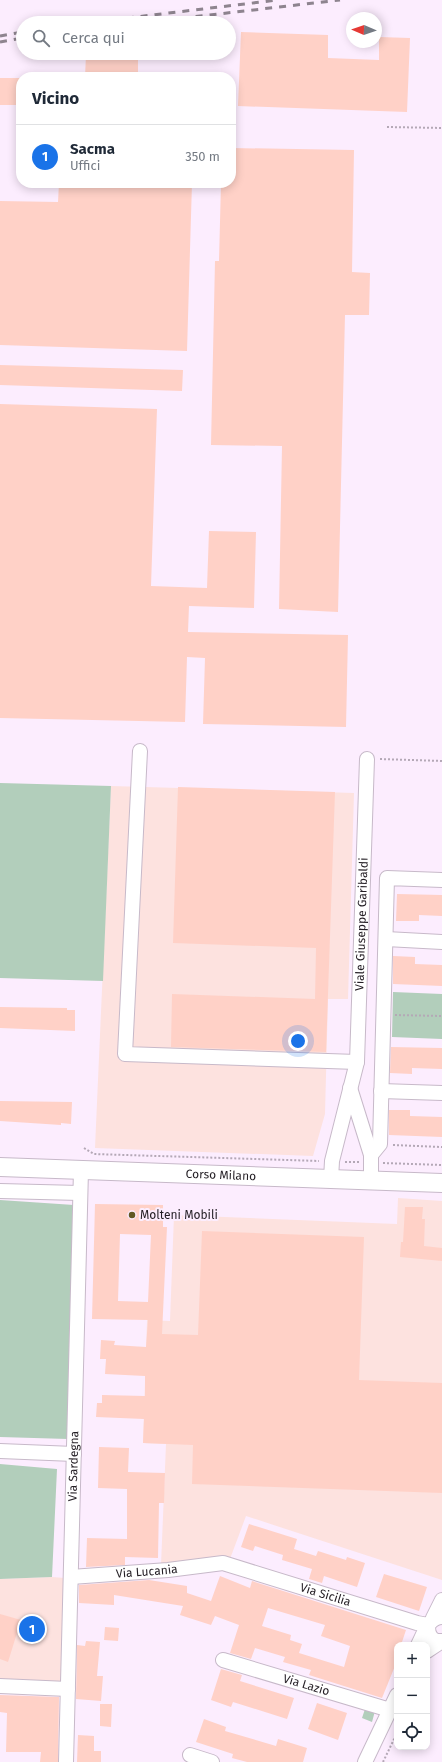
<!DOCTYPE html>
<html lang="it">
<meta charset="utf-8">
<style>
:root{--surface:#fff;--page:#f2f2f3;--text:#1f2937;--muted:#747a83;--line:#e0e1e3;--accent:#1a73e8}
body{margin:0;font-family:"Fira Sans",sans-serif;background:var(--page);color:var(--text)}
.controls{position:absolute;right:12px;bottom:12px;display:grid;overflow:hidden;border-radius:8px;box-shadow:0 2px 10px #0003}
.controls button{width:36px;height:36px;display:grid;place-items:center;padding:0;border:0;border-bottom:1px solid var(--line);background:var(--surface);color:var(--text);font:20px sans-serif}
.compass{position:absolute;left:346px;top:12px;width:36px;height:36px;border-radius:50%;background:var(--surface);box-shadow:0 2px 10px #0003;rotate:272deg}
.you{position:absolute;left:298px;top:1041px;width:14px;height:14px;margin:-10px;border:3px solid #fff;border-radius:50%;background:#1a73e8;box-shadow:0 0 0 6px #1a73e833}
.badge{display:grid;place-items:center;width:26px;height:26px;border-radius:50%;background:var(--accent);color:#fff;font-size:13px;font-weight:700}
.pin{position:absolute;translate:-50% -50%;border:2px solid #fff;box-shadow:0 1px 4px #0006}
.list{margin:0;padding:0;list-style:none}
h2{display:flex;justify-content:space-between;align-items:center;height:52px;margin:0;padding:0 16px;font-size:17px}
h2 small{font-size:13px;font-weight:400;color:var(--muted)}
.list li{display:grid;grid-template-columns:26px 1fr auto;gap:12px;align-items:center;box-sizing:border-box;height:64px;padding:0 16px;border-top:1px solid var(--line)}
.list b{display:block;font-size:15px;white-space:nowrap}
.list p{margin:0;font-size:13px;white-space:nowrap;color:var(--muted)}
.list em{font-size:13px;font-style:normal;color:var(--muted)}
.icon{flex:none;width:22px;height:22px;fill:none;stroke:currentColor;stroke-width:2;stroke-linecap:round;stroke-linejoin:round}
.map{position:relative;flex:none;width:442px;height:1762px;overflow:hidden}
.search{position:absolute;background:var(--surface);box-shadow:0 2px 10px #0003;left:16px;top:16px;width:220px;height:44px;display:flex;align-items:center;gap:10px;box-sizing:border-box;padding:0 14px;border-radius:22px;color:var(--muted);font-size:15px}
.panel{position:absolute;background:var(--surface);box-shadow:0 2px 10px #0003;left:16px;top:72px;width:220px;height:116px;border-radius:16px}
.map>svg:first-child{display:block}
.industrial{fill:#fde2df}
.green{fill:#b2cebb}
.building{fill:#ffd1c7;fill-rule:evenodd}
.lines{fill:none;stroke-linecap:round;stroke-linejoin:round}
.minor-casing{stroke:#c7b9c9;stroke-width:16}
.major-casing{stroke:#c7b9c9;stroke-width:20}
.path{stroke:#b4a8b6;stroke-width:2;stroke-dasharray:2 2;stroke-linecap:butt}
.minor{stroke:#fff;stroke-width:14}
.major{stroke:#fff;stroke-width:18}
.rail{stroke:#8e848f;stroke-width:3;stroke-dasharray:7 7;stroke-linecap:butt}
.poi-dot{fill:#615824;stroke:#fcedfe;stroke-width:1.5}
.labels{text-anchor:middle;dominant-baseline:central;stroke-width:4;stroke-linejoin:round;paint-order:stroke}
.street-label{font-size:12px;fill:#231e24;stroke:#fcedfe}
.poi-label{font-size:12px;fill:#231e24;stroke:#fcedfe;text-anchor:start}
</style>
<div class="map">
<svg width="442" height="1762" viewBox="0 0 442 1762">
<rect width="100%" height="100%" fill="#fcedfe"/>
<path class="industrial" d="M111 786 354 793 348 999H328L325 1114 313 1156 95 1148Z
M398 1198 442 1201V1580L246 1516 230 1559 161 1565 166 1444 143 1443 147 1320 170 1321 174 1215 397 1224Z
M52 1577 65 1578 63 1682 0 1679V1579Z"/>
<path class="green" d="M0 783 111 786 103 981 0 978Z
M393 992 442 994V1039L392 1037Z
M0 1200 74 1205 68 1439 0 1437Z
M0 1464 57 1469 52 1577 0 1579Z
M365 1709 375 1711 372 1722 362 1718Z"/>
<path class="building" d="M241 32 328 35V58L379 60V37L410 38 407 112 238 106Z
M86 55 138 57V77H85Z
M0 78H21V105H0Z
M231 148 354 150 352 272 370 273 369 315H345L338 612 279 609 282 446 211 445 215 261H219L221 183H231Z
M59 183H192L187 351 0 345V201L58 202Z
M0 365 183 370 182 391 0 385Z
M0 404 157 409 151 586 207 588 209 531 256 532 254 608 189 606 188 632 348 635 346 727 203 724 205 658 187 657 185 722 0 718Z
M178 787 335 792 326 1052 171 1047 172 994 315 999 316 948 173 943Z
M397 894 442 895V916L419 915V921H396Z
M393 956 415 957V964L442 965V986L393 984Z
M0 1007 67 1008V1010H75V1031L0 1028Z
M391 1047 442 1048V1069L412 1068V1074L390 1073Z
M0 1101 72 1102 71 1124 61 1123V1125L0 1121Z
M389 1110H410V1116L442 1117V1137L389 1135Z
M95 1204 163 1205V1227H167L162 1334 198 1335 202 1231 364 1237 359 1380 442 1383V1493L192 1484 193 1445 143 1443 144 1419 96 1417 97 1403H102V1395L145 1396V1376L105 1374 106 1359H100L101 1340 115 1341 114 1345 146 1347 148 1320 92 1319ZM120 1234 151 1235 148 1302 118 1301Z
M405 1207H423L422 1219H425L424 1246 442 1248V1261L400 1257 401 1242H403Z
M99 1447 129 1448 128 1472 165 1473 164 1503H159L158 1558 125 1557V1565L86 1567 87 1538 127 1539V1489L98 1488Z
M249 1524 297 1539 294 1549 316 1556 318 1551 346 1560 347 1557 365 1563 357 1587 324 1576 322 1583 309 1579 312 1569 282 1560 283 1555 255 1546 253 1551 241 1547Z
M384 1574 427 1587 419 1611 376 1597Z
M220 1576 250 1588 252 1581 406 1630 401 1645H397V1661L382 1698 309 1675 311 1670 283 1662 285 1657 255 1648 251 1659 230 1653 239 1625 215 1616 211 1625 180 1615 183 1606 114 1595V1605L79 1603V1585L149 1580 187 1586V1593L211 1601ZM268 1608 325 1625 321 1636 350 1646 344 1667 299 1653 302 1644 290 1640 291 1635 262 1626Z
M0 1614 21 1620 8 1662 0 1659Z
M105 1627 119 1628 118 1641 104 1640Z
M86 1641 100 1642 97 1676H103L101 1701 76 1699 77 1645 85 1646Z
M221 1669 242 1675 240 1681 294 1698 287 1719 233 1702 231 1707 211 1700Z
M0 1695 59 1697 58 1762H40L41 1752H6L7 1713 0 1712Z
M317 1703 347 1713 338 1740 308 1729Z
M100 1704H112L111 1727 100 1726Z
M204 1719 226 1727 225 1731 276 1746 278 1739 307 1748 303 1762H247L232 1758 233 1754 196 1742Z
M78 1735 94 1736V1751H101V1762H77Z"/>
<g class="lines">
<defs>
<g id="minor">
<path d="M140 751 125 1054 357 1062"/>
<path d="M386 939 442 942"/>
<path d="M350 1088 371 1155V1181"/>
<path d="M381 1091 442 1093"/>
<path d="M371 1155 380 1144 387 878 442 880"/>
<path id="s1" d="M331 1179 332 1161 357 1062 367 759"/>
<path d="M0 1191 80 1193"/>
<path d="M0 1451 74 1454"/>
<path id="s2" d="M71 1577 168 1570 223 1563 417 1623 428 1625"/>
<path d="M433 1618 442 1600"/>
<path d="M428 1627C428 1636 433 1642 442 1641"/>
<path d="M418 1645C424 1634 428 1617 442 1617"/>
<path d="M427 1651 442 1641"/>
<path id="s3" d="M223 1660 390 1710"/>
<path d="M0 1686 68 1689"/>
<path d="M190 1755 212 1762"/>
<path id="s4" d="M66 1762 81 1170"/>
<path d="M365 1762 397 1695"/>
</g>
<g id="major">
<path id="s5" d="M0 1167 442 1183"/>
</g>
</defs>
<use href="#minor" class="minor-casing"/>
<use href="#major" class="major-casing"/>
<path class="path" d="M387 127 442 128
M380 759 442 761
M395 1015 442 1016
M393 1145 442 1147
M84 1148 94 1154 319 1161
M345 1162H359
M383 1163 442 1165
M383 1762 397 1733"/>
<use href="#minor" class="minor"/>
<use href="#major" class="major"/>
<path class="rail" d="M85 23 278 0
M140 23 340 0
M0 36 23 32
M0 42 23 38"/>
</g>
<circle class="poi-dot" cx="132" cy="1215" r="4"/>
<g class="labels">
<g class="street-label">
<text stroke="none"><textPath href="#s1" startOffset="258">Viale Giuseppe Garibaldi</textPath></text>
<text stroke="none"><textPath href="#s5" startOffset="221">Corso Milano</textPath></text>
<text stroke="none"><textPath href="#s4" startOffset="296">Via Sardegna</textPath></text>
<text stroke="none"><textPath href="#s2" startOffset="76">Via Lucania</textPath></text>
<text stroke="none"><textPath href="#s2" startOffset="260">Via Sicilia</textPath></text>
<text stroke="none"><textPath href="#s3" startOffset="87">Via Lazio</textPath></text>
</g>
<g class="poi-label">
<text x="140" y="1215">Molteni Mobili</text>
</g>
</g>
</svg>
<div class="controls">
<button>+</button>
<button>−</button>
<button><svg class="icon" aria-label="locate" viewBox="0 0 24 24"><circle cx="12" cy="12" r="6"/><path d="M12 2v4M12 18v4M2 12h4M18 12h4"/></svg></button>
</div>
<svg class="compass" viewBox="-18 -18 36 36"><path d="M0-13l5 13h-10z" fill="#e53935"/><path d="M0 13l5-13h-10z" fill="#747a83"/></svg>
<div class="you"></div>
<div class="pin badge" style="left:32px;top:1629px">1</div>
<div class="search"><svg class="icon" aria-label="search" viewBox="0 0 24 24"><circle cx="10" cy="10" r="6"/><path d="M15 15l6 6"/></svg>Cerca qui</div>
<section class="panel">
<h2>Vicino<small></small></h2>
<ul class="list">
<li><span class="badge">1</span><div><b>Sacma</b><p>Uffici</p></div><em>350 m</em></li>
</ul>
</section>
</div>
